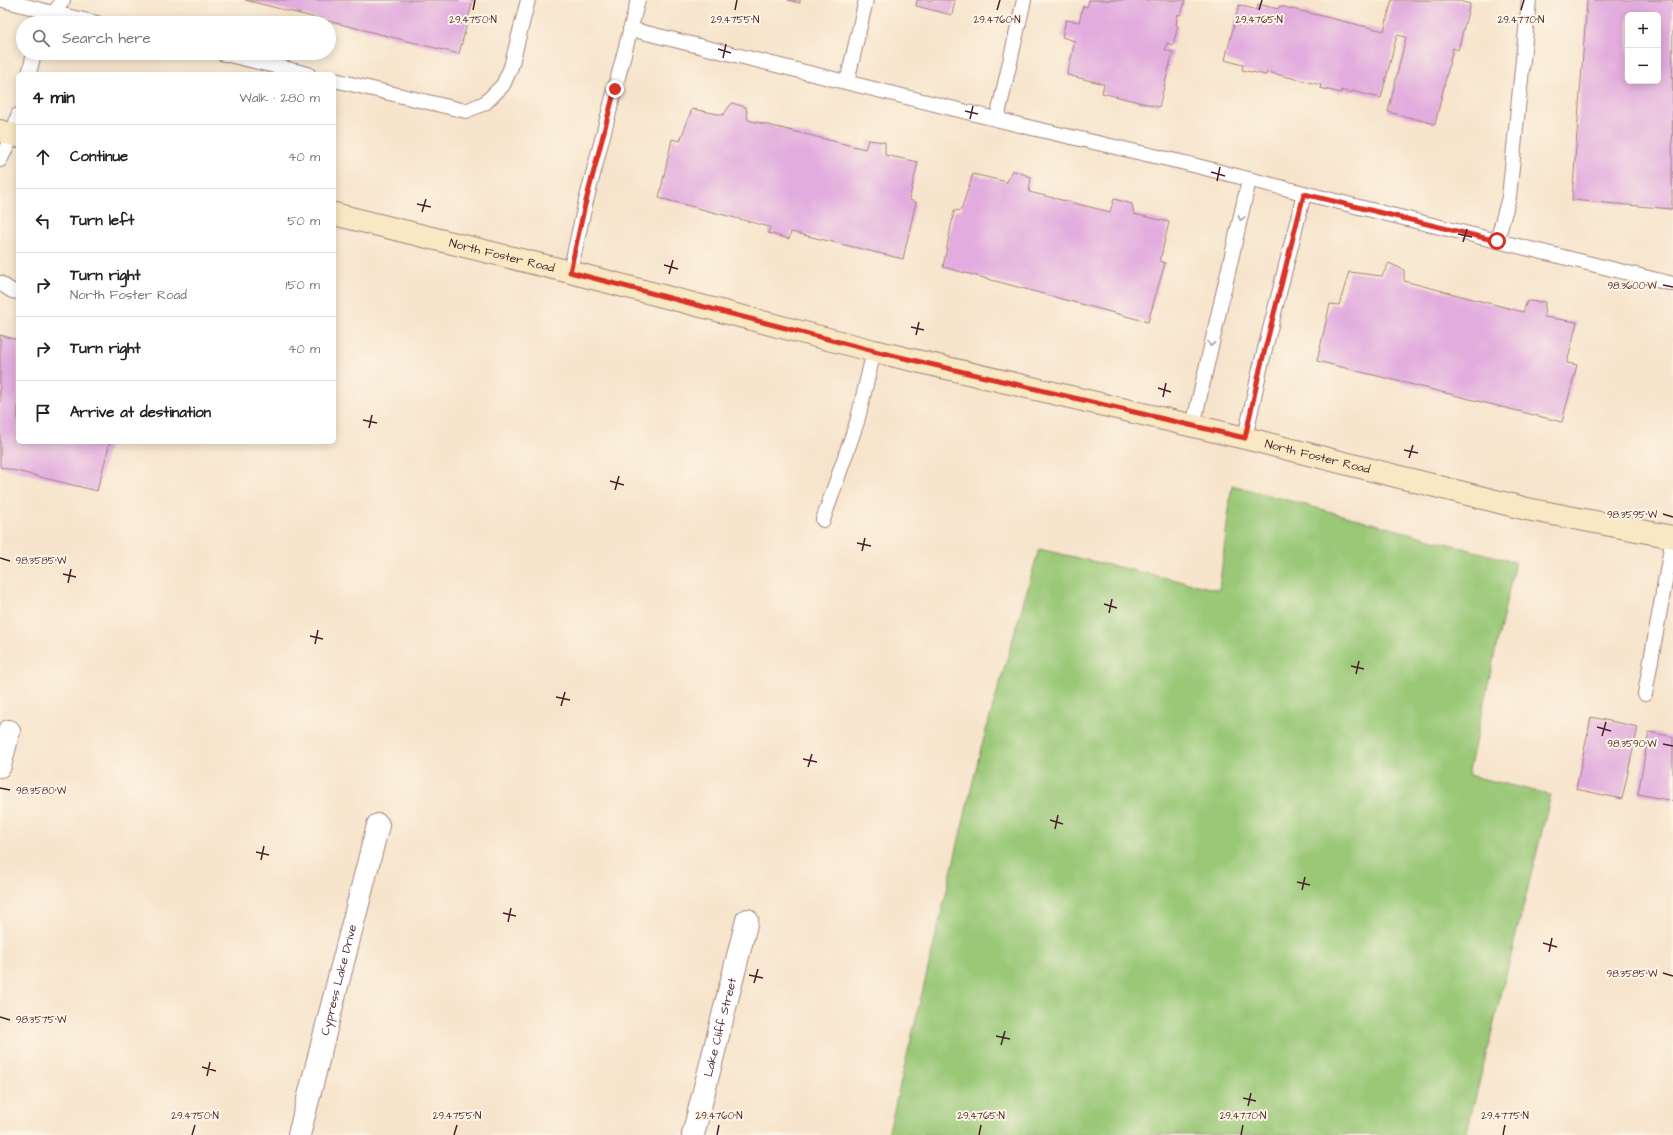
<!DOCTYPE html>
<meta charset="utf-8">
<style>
:root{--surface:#fff;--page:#f6f6f6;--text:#222;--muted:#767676;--line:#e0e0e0}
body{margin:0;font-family:"Architects Daughter",sans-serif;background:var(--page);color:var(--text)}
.controls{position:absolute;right:12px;top:12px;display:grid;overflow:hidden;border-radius:6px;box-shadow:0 2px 10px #0003}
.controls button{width:36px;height:36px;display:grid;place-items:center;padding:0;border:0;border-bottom:1px solid var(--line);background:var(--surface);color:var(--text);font:20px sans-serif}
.stop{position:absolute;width:12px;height:12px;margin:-9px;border:3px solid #d93025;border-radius:50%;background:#fff}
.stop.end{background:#d93025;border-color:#fff;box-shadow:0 1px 4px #0008}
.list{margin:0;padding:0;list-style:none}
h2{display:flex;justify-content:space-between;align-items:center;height:52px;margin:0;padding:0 16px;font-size:17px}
h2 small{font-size:13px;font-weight:400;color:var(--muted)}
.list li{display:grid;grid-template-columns:26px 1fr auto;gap:12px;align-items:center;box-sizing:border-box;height:64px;padding:0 16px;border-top:1px solid var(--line)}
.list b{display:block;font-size:15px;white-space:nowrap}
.list p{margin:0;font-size:13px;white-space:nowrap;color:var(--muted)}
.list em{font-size:13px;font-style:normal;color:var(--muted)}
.icon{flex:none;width:22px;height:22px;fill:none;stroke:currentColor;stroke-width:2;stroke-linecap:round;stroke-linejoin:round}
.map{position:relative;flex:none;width:1673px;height:1135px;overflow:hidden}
.search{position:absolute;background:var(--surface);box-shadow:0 2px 10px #0003;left:16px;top:16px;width:320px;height:44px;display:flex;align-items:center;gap:10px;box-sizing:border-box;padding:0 14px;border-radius:22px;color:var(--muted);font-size:15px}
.panel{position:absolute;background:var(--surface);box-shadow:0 2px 10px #0003;left:16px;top:72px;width:320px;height:372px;border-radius:6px}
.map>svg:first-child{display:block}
.green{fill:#9ac877;stroke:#727451}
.building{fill:#e2acde;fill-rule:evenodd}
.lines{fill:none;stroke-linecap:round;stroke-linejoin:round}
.service-casing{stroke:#a0827c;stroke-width:16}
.minor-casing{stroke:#a0827c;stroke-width:24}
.secondary-casing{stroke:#a0827c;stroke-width:24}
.service{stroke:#fff;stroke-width:14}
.minor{stroke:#fff;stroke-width:22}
.secondary{stroke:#f8e8c3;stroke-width:22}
.oneway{stroke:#ae9aa0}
.route{stroke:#d93025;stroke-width:5}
.ticks{fill:none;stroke:#4a1f2b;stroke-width:1.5}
.labels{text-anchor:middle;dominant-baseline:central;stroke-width:4;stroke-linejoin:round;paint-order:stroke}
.street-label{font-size:12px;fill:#4a1f2b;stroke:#fcf5e5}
.ticks-label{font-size:10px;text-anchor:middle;fill:#4a1f2b;stroke:#fcf5e5;stroke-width:4;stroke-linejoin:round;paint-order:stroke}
</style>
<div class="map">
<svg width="1673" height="1135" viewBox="0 0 1673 1135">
<rect width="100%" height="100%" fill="#fcf5e5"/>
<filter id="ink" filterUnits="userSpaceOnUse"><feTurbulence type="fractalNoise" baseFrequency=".025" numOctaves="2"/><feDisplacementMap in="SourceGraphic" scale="8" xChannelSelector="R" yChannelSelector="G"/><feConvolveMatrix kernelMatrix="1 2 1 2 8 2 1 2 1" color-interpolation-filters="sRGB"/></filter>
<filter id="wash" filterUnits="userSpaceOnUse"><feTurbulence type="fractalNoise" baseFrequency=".012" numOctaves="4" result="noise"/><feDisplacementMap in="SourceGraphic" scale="16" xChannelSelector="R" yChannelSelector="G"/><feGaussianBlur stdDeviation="0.9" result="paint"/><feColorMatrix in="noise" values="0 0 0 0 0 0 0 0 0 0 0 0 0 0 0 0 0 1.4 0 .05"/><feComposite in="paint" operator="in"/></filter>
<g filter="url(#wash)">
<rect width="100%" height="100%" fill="#f7e4cc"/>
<path class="green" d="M1232 485 1515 562 1468 775 1551 795 1466 1135H888L981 748 1039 549 1219 590Z"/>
<g id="blocks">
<path class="building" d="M245 0H473L459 54Z
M788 0H800V3Z
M917 0H955L952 15 916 6Z
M1089 0H1185L1181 15 1178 14 1176 25 1178 26 1173 45 1167 43 1165 50 1173 52 1159 107 1102 93 1104 84 1067 75 1075 41 1062 37 1066 20 1079 22 1083 6 1087 7Z
M1392 0H1456L1470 4 1458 50 1453 48 1435 124 1388 112 1406 37 1397 35 1381 98 1352 91 1351 93 1341 90V93L1320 88 1321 85 1267 72 1266 75 1242 70 1243 65 1225 60 1239 5 1257 10 1258 4 1278 9 1280 6 1384 31Z
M1587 0H1673L1672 209 1572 200ZM1628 15H1658V81H1628Z
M732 103 746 107 748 120 865 149 868 140 885 142V155L918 162 909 200 916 202 903 259 791 232 789 239 768 233 770 227 659 198 672 139 680 141 692 109 723 115Z
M1012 170 1031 177 1029 192 1110 212 1114 199 1132 204 1134 214 1169 222 1160 261 1165 263 1148 322 943 267 954 211 961 210 973 174 1007 182Z
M1389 263 1404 270V281L1523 312 1527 301 1545 302 1544 317 1577 322 1567 363 1577 365 1562 422 1317 361 1330 304 1339 305 1349 272 1382 276Z
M0 335 18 340V442H110L97 491 0 467Z
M1591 717 1638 727 1622 799 1576 789Z
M1649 732 1673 737V801L1638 794Z"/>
</g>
</g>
<g filter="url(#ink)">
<use href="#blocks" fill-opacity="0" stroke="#a0827c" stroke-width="1"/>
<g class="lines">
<defs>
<path id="service" d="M3 0 45 11
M54 13 63 0
M42 23 45 11 97 23
M630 29 1032 128 1185 163 1379 212 1673 284
M221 53 308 74
M29 74 34 53
M334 80 466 111 485 103 503 85 511 67 528 0
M847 82 866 0
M997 119 1024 0
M0 160 13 135 18 115
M1497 241 1509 197 1529 0
M570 272 585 205 638 0
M0 283 12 291 18 292
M1193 426 1249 180
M1245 438 1260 369 1304 194
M823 520 857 422 874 351
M1645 694 1673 537"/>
<g id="minor">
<path d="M0 766 9 731"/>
<path id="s1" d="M299 1135 378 825"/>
<path id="s2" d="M693 1135 747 920"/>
</g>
<g id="secondary">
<path d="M0 131 18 136"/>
<path id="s3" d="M334 214 570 272 874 351 1245 438 1527 509 1673 537"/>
</g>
</defs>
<use href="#service" class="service-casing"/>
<use href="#minor" class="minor-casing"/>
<use href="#secondary" class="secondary-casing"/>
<use href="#service" class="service"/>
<use href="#minor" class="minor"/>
<use href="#secondary" class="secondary"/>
</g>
<defs><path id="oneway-chevron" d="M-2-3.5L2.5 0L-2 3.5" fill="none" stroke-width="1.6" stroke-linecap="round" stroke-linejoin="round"/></defs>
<g class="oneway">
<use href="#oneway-chevron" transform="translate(1241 218) rotate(103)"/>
<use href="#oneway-chevron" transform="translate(1211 344) rotate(103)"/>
</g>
</g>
<g class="lines" filter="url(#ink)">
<path class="route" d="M615 89 585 205 570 272 874 351 1245 438 1260 369 1304 194 1497 241"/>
</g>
<path class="ticks" d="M473 10 475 0M735 10 737 0M997 10 1000 0M1259 10 1262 0M1521 10 1524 0M718 49 731 53M723 58 726 44M965 111 978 114M970 119 973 106M1211 172 1225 176M1217 181 1220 167M417 204 431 207M422 212 426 199M1458 234 1472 237M1463 242 1467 229M664 265 678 269M669 274 673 260M1663 285 1673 287M911 327 924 330M916 335 919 322M1158 388 1171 392M1163 397 1166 383M363 420 377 423M369 428 372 415M1404 450 1418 453M1409 458 1413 445M610 481 624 485M615 490 619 476M1663 514 1673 517M857 543 871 546M862 551 865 538M0 558 10 561M63 574 76 577M68 583 71 569M1104 604 1117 608M1109 613 1112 599M310 636 323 639M315 644 318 630M1351 666 1364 669M1356 674 1359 661M556 697 570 700M561 706 565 692M1597 727 1611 731M1602 736 1606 722M1663 744 1673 746M803 759 817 762M808 767 812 754M0 788 10 790M1050 820 1063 824M1055 829 1058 815M256 852 269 855M261 860 264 846M1297 882 1310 885M1302 890 1305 877M503 913 516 916M508 922 511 908M1543 943 1557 947M1549 952 1552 938M1663 973 1673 976M749 975 763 978M754 983 758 969M0 1017 10 1020M996 1036 1010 1039M1001 1045 1005 1031M202 1067 216 1071M207 1076 210 1062M1243 1098 1256 1101M1248 1106 1251 1093M192 1135 195 1125M454 1135 457 1125M717 1135 719 1125M979 1135 981 1125M1241 1135 1243 1125M1503 1135 1505 1125"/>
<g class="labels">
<g class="street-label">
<text stroke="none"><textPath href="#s3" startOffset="173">North Foster Road</textPath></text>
<text stroke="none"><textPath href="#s3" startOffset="1013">North Foster Road</textPath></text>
<text stroke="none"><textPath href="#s1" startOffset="160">Cypress Lake Drive</textPath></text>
<text stroke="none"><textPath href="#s2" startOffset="111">Lake Cliff Street</textPath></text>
</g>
</g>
<g class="ticks-label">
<text x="735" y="23">29.4755°N</text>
<text x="1521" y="23">29.4770°N</text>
<text x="473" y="23">29.4750°N</text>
<text x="997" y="23">29.4760°N</text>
<text x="1259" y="23">29.4765°N</text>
<text x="1632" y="289">98.3600°W</text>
<text x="1632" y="518">98.3595°W</text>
<text x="41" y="564">98.3585°W</text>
<text x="1632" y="747">98.3590°W</text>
<text x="41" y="794">98.3580°W</text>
<text x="1632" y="977">98.3585°W</text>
<text x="41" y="1023">98.3575°W</text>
<text x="195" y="1119">29.4750°N</text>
<text x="457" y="1119">29.4755°N</text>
<text x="719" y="1119">29.4760°N</text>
<text x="981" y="1119">29.4765°N</text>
<text x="1243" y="1119">29.4770°N</text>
<text x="1505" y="1119">29.4775°N</text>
</g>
</svg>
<div class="controls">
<button>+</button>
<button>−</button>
</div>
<div class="stop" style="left:1497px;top:241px"></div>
<div class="stop end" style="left:615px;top:89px"></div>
<div class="search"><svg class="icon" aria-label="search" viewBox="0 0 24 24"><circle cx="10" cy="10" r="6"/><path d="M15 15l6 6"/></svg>Search here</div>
<section class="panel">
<h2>4 min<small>Walk · 280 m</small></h2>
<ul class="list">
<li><svg class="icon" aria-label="ahead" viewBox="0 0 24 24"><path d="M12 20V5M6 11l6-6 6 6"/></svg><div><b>Continue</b></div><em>40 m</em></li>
<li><svg class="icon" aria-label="left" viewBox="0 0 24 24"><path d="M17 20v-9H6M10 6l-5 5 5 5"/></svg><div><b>Turn left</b></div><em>50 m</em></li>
<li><svg class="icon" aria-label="right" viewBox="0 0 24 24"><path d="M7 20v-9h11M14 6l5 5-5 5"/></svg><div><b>Turn right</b><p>North Foster Road</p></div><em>150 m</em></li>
<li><svg class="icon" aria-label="right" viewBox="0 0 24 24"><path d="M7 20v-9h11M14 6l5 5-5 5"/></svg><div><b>Turn right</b></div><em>40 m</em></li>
<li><svg class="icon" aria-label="arrive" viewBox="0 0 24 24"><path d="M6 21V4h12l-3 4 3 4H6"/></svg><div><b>Arrive at destination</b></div></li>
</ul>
</section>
</div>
